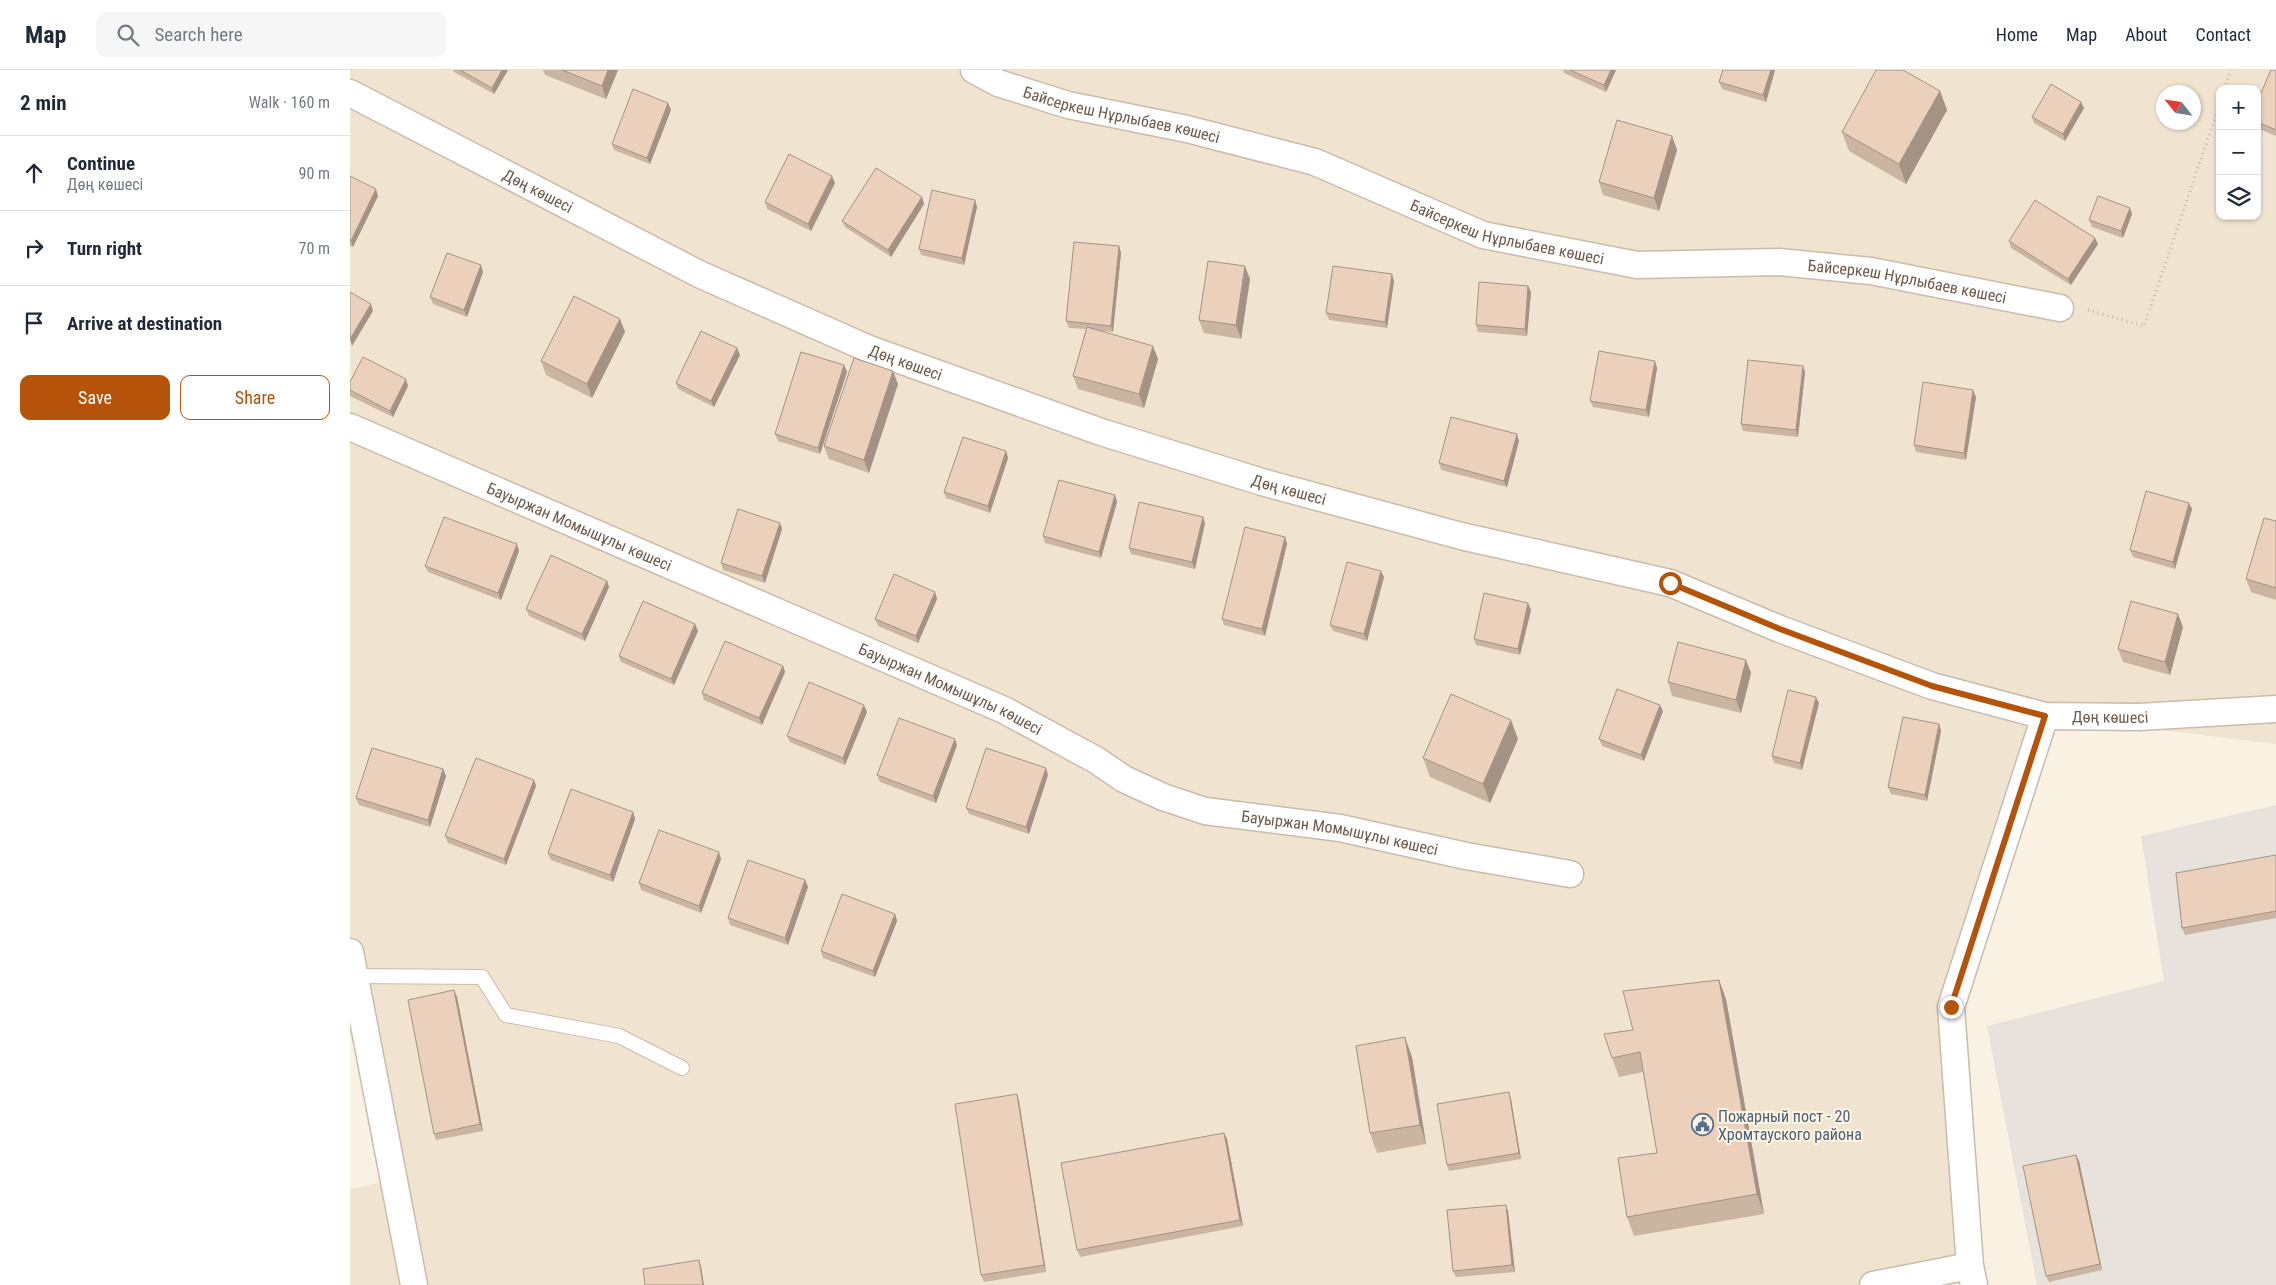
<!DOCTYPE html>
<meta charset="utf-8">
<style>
:root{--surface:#fff;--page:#f6f6f7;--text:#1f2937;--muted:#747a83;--line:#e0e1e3;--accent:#b45309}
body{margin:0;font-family:"Roboto Condensed",sans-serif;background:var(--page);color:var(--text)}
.controls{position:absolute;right:15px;top:15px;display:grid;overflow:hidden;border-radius:10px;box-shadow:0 1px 4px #0004}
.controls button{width:45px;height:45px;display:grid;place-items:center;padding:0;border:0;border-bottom:1px solid var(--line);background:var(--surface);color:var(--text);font:25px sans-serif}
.compass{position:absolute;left:1806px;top:15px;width:45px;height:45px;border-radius:50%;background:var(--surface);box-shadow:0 1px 4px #0004;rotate:300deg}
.stop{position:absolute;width:15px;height:15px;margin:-11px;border:4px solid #b45309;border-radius:50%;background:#fff}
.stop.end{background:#b45309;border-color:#fff;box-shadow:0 1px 5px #0008}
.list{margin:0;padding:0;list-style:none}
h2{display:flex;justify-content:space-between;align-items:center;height:65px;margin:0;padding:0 20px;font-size:21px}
h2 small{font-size:16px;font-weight:400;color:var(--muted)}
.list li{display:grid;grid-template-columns:32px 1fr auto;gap:15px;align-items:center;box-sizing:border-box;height:75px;padding:0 20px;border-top:1px solid var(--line)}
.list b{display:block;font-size:19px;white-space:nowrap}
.list p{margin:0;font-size:16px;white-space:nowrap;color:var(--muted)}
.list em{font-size:16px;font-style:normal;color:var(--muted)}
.actions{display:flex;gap:10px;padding:15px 20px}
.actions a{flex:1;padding:11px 0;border:1px solid var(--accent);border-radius:10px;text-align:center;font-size:18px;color:var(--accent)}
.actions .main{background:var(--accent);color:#fff}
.icon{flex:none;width:28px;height:28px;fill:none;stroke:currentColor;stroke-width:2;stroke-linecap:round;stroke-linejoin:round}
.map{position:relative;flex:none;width:1926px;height:1215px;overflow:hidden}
header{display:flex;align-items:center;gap:30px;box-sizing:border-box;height:70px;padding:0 25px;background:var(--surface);border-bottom:1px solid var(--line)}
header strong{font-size:24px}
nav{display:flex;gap:28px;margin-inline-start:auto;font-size:18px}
.search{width:350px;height:45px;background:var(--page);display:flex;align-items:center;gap:12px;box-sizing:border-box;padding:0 18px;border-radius:10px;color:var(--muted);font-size:19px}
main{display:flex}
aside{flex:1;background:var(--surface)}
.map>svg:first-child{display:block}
.residential{fill:#f0e3d0;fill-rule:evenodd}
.industrial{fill:#e8e2dc}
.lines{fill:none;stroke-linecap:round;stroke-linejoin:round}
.service-casing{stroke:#cabbac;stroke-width:16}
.minor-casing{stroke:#cabbac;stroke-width:29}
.path{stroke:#cfb4a0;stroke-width:3;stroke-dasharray:1 4;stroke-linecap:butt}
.service{stroke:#fff;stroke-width:14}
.minor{stroke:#fff;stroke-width:26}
.wall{fill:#cab4a2}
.shaded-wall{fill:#a49284}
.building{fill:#ebd1bc;stroke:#a49284}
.route{stroke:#b45309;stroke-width:6}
.labels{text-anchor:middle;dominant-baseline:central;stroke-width:4;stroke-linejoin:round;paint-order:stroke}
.street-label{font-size:16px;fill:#6d594b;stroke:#fdf5e6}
.service-label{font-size:16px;fill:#4e5e75;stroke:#fdf5e6;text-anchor:start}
</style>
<header>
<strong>Map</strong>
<div class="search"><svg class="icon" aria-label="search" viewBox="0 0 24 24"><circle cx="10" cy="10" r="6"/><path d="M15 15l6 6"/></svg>Search here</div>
<nav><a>Home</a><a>Map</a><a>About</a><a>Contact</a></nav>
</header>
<main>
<aside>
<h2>2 min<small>Walk · 160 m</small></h2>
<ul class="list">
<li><svg class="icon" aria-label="ahead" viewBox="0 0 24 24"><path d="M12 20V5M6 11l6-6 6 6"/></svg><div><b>Continue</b><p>Дөң көшесі</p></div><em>90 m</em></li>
<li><svg class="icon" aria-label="right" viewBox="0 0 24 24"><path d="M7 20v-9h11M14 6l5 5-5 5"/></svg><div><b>Turn right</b></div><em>70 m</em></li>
<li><svg class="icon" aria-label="arrive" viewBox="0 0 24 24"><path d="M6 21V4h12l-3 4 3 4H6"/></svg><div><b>Arrive at destination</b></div></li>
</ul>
<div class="actions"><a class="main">Save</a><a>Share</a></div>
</aside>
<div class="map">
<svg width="1926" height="1215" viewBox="0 0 1926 1215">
<rect width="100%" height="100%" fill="#f9f1e1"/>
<path class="residential" d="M0 0H1926V674L1695 646 1601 937 1620 1196 1523 1215H64L0 882ZM1870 19H1907V146H1870ZM1814 22H1844V52H1814Z
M34 1112 51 1215H0V1119Z"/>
<path class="industrial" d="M1926 735V1215H1687L1637 956 1814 911 1791 766Z"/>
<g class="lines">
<defs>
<path id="service" d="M5 906 132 907 156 945 269 966 332 998"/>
<g id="minor">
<path id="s1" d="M624 0 648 13 718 35 837 59 965 92 1133 165 1287 195 1429 192 1521 201 1710 238"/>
<path id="s2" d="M0 23 349 204 519 279 751 362 912 412 1111 466 1320 513 1430 559 1582 616 1695 646 1789 647 1926 639"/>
<path id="s3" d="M0 357 654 640 746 690 774 709 813 727 855 741 990 758 1116 786 1220 804"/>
<path d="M0 882 64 1215"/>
<path d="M1523 1215 1620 1196"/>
<path d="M1624 1215 1620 1196 1601 937 1695 646"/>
</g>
</defs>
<use href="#service" class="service-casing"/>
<use href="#minor" class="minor-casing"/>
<path class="path" d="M1874 19 1881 0
M1738 240 1794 256 1870 33"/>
<use href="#service" class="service"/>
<use href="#minor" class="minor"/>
</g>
<path class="wall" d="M103 0H158L144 24 104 2Z
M193 0H268L256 29 195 5Z
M1213 0H1266L1256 22 1214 3Z
M1373 0H1425L1416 32 1372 19 1369 12Z
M1926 0V66L1907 58V32Z
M1590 21 1597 40 1556 114 1499 81 1492 62Z
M318 33 321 40 300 94 264 80 262 74Z
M1734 38 1715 71 1684 53 1682 47Z
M1322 66 1327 80 1309 141 1253 125 1249 112Z
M0 106 28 126 3 177 0 176Z
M485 113 461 161 417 139 415 132Z
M572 127 574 134 541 187 495 157 492 151Z
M625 130 627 137 614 195 571 185 569 179Z
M1782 144 1773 168 1742 157 1739 150Z
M1659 171 1748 174 1721 215 1661 178Z
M769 176 771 183 763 262 749 261 808 289 794 338 728 319 723 306 736 259 719 258 716 251Z
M133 202 117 247 83 234 80 227Z
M900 209 891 269 854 263 849 250Z
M1044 211 1037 258 979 250 976 243Z
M1178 216 1181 222 1177 266 1128 262 1126 255Z
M270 249 275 262 242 328 196 305 191 291Z
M387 278 390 285 364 337 328 319 326 313Z
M494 295 497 302 470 384 428 371 425 364Z
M1453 296 1455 302 1448 367 1393 361 1391 354Z
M1307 298 1299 347 1243 337 1240 331Z
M0 312 58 316 43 347 0 326Z
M548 314 519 403 479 389 474 376Z
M1626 327 1616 390 1566 382 1564 375Z
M1169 371 1157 417 1091 400 1089 393Z
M656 381 658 388 640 443 596 428 594 422Z
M765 425 767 432 751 488 695 473 693 466Z
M1839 433 1842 439 1825 499 1783 487 1780 480Z
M1926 451V530L1901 522 1896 509Z
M430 453 432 459 415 513 373 500 371 493Z
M855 453 845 499 781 484 779 478Z
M935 467 937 474 915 566 874 555 872 549Z
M169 481 151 530 78 502 75 496Z
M1034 507 1017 571 983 561 980 555Z
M257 511 259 517 235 571 179 546 176 539Z
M585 522 587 529 568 573 528 556 525 549Z
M1178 533 1181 540 1170 585 1126 575 1124 569Z
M345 554 348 561 324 615 271 592 269 586Z
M1833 557 1820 605 1773 592 1768 579Z
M1396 590 1401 603 1391 643 1322 626 1318 612Z
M433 596 435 602 412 655 354 630 352 623Z
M1469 633 1452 700 1424 693 1422 686Z
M1313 641 1294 691 1252 676 1249 669Z
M517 642 495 695 440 672 437 666Z
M1589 654 1591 661 1577 731 1541 724 1538 717Z
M1168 669 1140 733 1080 707 1073 688Z
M607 675 586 733 530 712 527 705Z
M93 699 96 706 80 757 9 735 6 728Z
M698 705 679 764 619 744 616 738Z
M184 710 186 716 156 795 98 773 95 766Z
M283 742 285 749 263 812 201 790 198 783Z
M1926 785V848L1835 865 1832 858Z
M371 789 351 843 291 820 289 813Z
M455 810 458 817 438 875 380 855 378 848Z
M545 844 547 851 525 907 473 888 471 881Z
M1369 910 1376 929 1414 1144 1284 1166 1277 1147 1307 1083 1293 1002 1269 1007 1262 988 1283 960Z
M107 927 133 1061 86 1070 84 1064Z
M1062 987 1076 1074 1027 1083 1020 1063Z
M667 1024 669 1031 696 1202 634 1212 631 1205Z
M1161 1029 1171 1089 1099 1101 1097 1095Z
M874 1063 877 1069 893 1156 730 1187 727 1180Z
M1726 1085 1729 1091 1752 1200 1699 1212 1696 1206Z
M1158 1141 1165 1202 1106 1207 1103 1201Z"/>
<path class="shaded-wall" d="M152 0H158L144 24 142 18Z
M258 0H268L256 29 252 16Z
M1261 0H1266L1256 22 1254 15Z
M1421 0H1425L1416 32 1413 25Z
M1590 21 1597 40 1556 114 1549 94Z
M1731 32 1734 38 1715 71 1713 64Z
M318 33 321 40 300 94 297 88Z
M1322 66 1327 80 1309 141 1304 128Z
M482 106 485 113 461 161 458 154Z
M26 119 28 126 3 177 1 171Z
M572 127 574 134 541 187 538 180Z
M625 130 627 137 614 195 612 188Z
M1780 138 1782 144 1773 168 1771 161Z
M1745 168 1748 174 1721 215 1718 209Z
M769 176 771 183 763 262 761 256Z
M131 195 133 202 117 247 114 240Z
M895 196 900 209 891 269 886 255Z
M1042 204 1044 211 1037 258 1035 252Z
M1178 216 1181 222 1177 266 1175 259Z
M21 234 23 241 2 276 0 269Z
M270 249 275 262 242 328 237 314Z
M803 276 808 289 794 338 789 324Z
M387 278 390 285 364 337 361 331Z
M1305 291 1307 298 1299 347 1296 340Z
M494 295 497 302 470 384 468 378Z
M1453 296 1455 302 1448 367 1446 360Z
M543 301 548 314 519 403 514 390Z
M56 309 58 316 43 347 40 341Z
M1623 320 1626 327 1616 390 1614 383Z
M1167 364 1169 371 1157 417 1154 411Z
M656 381 658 388 640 443 638 436Z
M765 425 767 432 751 488 749 482Z
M1839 433 1842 439 1825 499 1823 492Z
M853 447 855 453 845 499 842 492Z
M430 453 432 459 415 513 412 506Z
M935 467 937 474 915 566 912 559Z
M167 474 169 481 151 530 148 523Z
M1031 501 1034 507 1017 571 1014 564Z
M257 511 259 517 235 571 232 564Z
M585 522 587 529 568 573 566 566Z
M1178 533 1181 540 1170 585 1168 579Z
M1828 544 1833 557 1820 605 1815 592Z
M345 554 348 561 324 615 321 609Z
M1396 590 1401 603 1391 643 1386 630Z
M433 596 435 602 412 655 409 648Z
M1466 627 1469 633 1452 700 1450 693Z
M514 635 517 642 495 695 493 688Z
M1310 635 1313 641 1294 691 1291 685Z
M1161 650 1168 669 1140 733 1133 714Z
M1589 654 1591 661 1577 731 1575 725Z
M605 669 607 675 586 733 583 726Z
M696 698 698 705 679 764 676 757Z
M93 699 96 706 80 757 78 750Z
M184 710 186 716 156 795 154 789Z
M283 742 285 749 263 812 260 805Z
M369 782 371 789 351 843 349 836Z
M455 810 458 817 438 875 435 868Z
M545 844 547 851 525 907 523 901Z
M1369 910 1376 929 1414 1144 1407 1124Z
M104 920 107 927 133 1061 130 1054Z
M1055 967 1062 987 1076 1074 1070 1055Z
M1159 1022 1161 1029 1171 1089 1169 1083Z
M667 1024 669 1031 696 1202 694 1195Z
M874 1063 877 1069 893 1156 890 1150Z
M1726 1085 1729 1091 1752 1200 1750 1194Z
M1156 1135 1158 1141 1165 1202 1162 1195Z
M349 1190 351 1196 354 1215H353Z"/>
<path class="building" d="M110 0H152L142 18Z
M212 0H258L252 16Z
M1220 0H1261L1254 15Z
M1373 0H1421L1413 25 1369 12Z
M1526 0H1553L1590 21 1549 94 1492 62Z
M1921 0H1926V60L1907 52V32Z
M1701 14 1731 32 1713 64 1682 47Z
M283 19 318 33 297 88 262 74Z
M1267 50 1322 66 1304 128 1249 112Z
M439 84 482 106 458 154 415 132Z
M526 98 572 127 538 180 492 151Z
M0 106 26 119 1 171 0 170Z
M582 120 625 130 612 188 569 179Z
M1748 126 1780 138 1771 161 1739 150Z
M1685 130 1745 168 1718 209 1659 171Z
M724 172 769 176 761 256 716 251Z
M97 183 131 195 114 240 80 227Z
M858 191 895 196 886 255 849 250Z
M983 196 1042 204 1035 252 976 243Z
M1129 212 1178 216 1175 259 1126 255Z
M0 222 21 234 0 269Z
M224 226 270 249 237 314 191 291Z
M737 257 803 276 789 324 723 306Z
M351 261 387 278 361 331 326 313Z
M1249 281 1305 291 1296 340 1240 331Z
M451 282 494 295 468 378 425 364Z
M13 287 56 309 40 341 0 320V312Z
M504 288 543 301 514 390 474 376Z
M1398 290 1453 296 1446 360 1391 354Z
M1573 312 1623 320 1614 383 1564 375Z
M1101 347 1167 364 1154 411 1089 393Z
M613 367 656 381 638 436 594 422Z
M709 410 765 425 749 482 693 466Z
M1796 421 1839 433 1823 492 1780 480Z
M789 432 853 447 842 492 779 478Z
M388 439 430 453 412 506 371 493Z
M94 447 167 474 148 523 75 496Z
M1914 448 1926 451V518L1896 509Z
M895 457 935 467 912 559 872 549Z
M201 485 257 511 232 564 176 539Z
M997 492 1031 501 1014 564 980 555Z
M544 504 585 522 566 566 525 549Z
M1134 523 1178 533 1168 579 1124 569Z
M293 531 345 554 321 609 269 586Z
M1781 531 1828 544 1815 592 1768 579Z
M375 571 433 596 409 648 352 623Z
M1328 572 1396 590 1386 630 1318 612Z
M459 612 514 635 493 688 437 666Z
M1267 619 1310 635 1291 685 1249 669Z
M1438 620 1466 627 1450 693 1422 686Z
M1101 624 1161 650 1133 714 1073 688Z
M1553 647 1589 654 1575 725 1538 717Z
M549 648 605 669 583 726 527 705Z
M22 678 93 699 78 750 6 728Z
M636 678 696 698 676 757 616 738Z
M126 688 184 710 154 789 95 766Z
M221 719 283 742 260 805 198 783Z
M309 760 369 782 349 836 289 813Z
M1926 785V841L1832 858 1826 803Z
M398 790 455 810 435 868 378 848Z
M492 824 545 844 523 901 471 881Z
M1369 910 1407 1124 1277 1147 1268 1088 1307 1083 1290 982 1262 988 1254 964 1283 960 1273 921Z
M104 920 130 1054 84 1064 58 930Z
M1055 967 1070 1055 1020 1063 1006 976Z
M1159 1022 1169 1083 1097 1095 1087 1034Z
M667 1024 694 1195 631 1205 605 1034Z
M874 1063 890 1150 727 1180 711 1093Z
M1726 1085 1750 1194 1696 1206 1673 1096Z
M1156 1135 1162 1195 1103 1201 1097 1140Z
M349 1190 353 1215H295L293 1199Z"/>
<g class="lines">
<path class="route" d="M1320 513 1430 559 1582 616 1695 646 1601 937"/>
</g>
<defs>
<symbol id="civic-ring" viewBox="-11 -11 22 22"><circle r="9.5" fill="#fdf5e6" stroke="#5c6f8a" stroke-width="1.5"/><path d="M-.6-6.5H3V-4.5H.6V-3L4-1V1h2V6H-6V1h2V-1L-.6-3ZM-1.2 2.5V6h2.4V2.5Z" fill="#5c6f8a"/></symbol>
</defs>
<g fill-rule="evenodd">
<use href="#civic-ring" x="1340" y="1042" width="25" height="25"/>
</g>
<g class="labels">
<g class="street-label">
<text stroke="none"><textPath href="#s1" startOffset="155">Байсеркеш Нұрлыбаев көшесі</textPath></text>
<text stroke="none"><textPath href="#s2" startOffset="212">Дөң көшесі</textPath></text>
<text stroke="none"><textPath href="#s1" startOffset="560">Байсеркеш Нұрлыбаев көшесі</textPath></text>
<text stroke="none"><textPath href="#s1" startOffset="966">Байсеркеш Нұрлыбаев көшесі</textPath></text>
<text stroke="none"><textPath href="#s2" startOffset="618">Дөң көшесі</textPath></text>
<text stroke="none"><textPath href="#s2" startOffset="1022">Дөң көшесі</textPath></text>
<text stroke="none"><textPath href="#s3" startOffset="250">Бауыржан Момышұлы көшесі</textPath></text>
<text stroke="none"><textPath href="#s3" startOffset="655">Бауыржан Момышұлы көшесі</textPath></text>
<text stroke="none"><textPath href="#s2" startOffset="1878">Дөң көшесі</textPath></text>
<text stroke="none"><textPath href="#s3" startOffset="1075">Бауыржан Момышұлы көшесі</textPath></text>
</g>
<g class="service-label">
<text x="1368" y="1046">Пожарный пост - 20<tspan x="1368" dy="18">Хромтауского района</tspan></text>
</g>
</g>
</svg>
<div class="controls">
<button>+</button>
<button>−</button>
<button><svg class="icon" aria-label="layers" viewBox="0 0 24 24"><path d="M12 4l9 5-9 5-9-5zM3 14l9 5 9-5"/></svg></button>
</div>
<svg class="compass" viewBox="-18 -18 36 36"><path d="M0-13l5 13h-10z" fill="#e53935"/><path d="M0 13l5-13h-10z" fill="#747a83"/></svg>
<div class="stop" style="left:1320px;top:513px"></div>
<div class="stop end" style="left:1601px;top:937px"></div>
</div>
</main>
